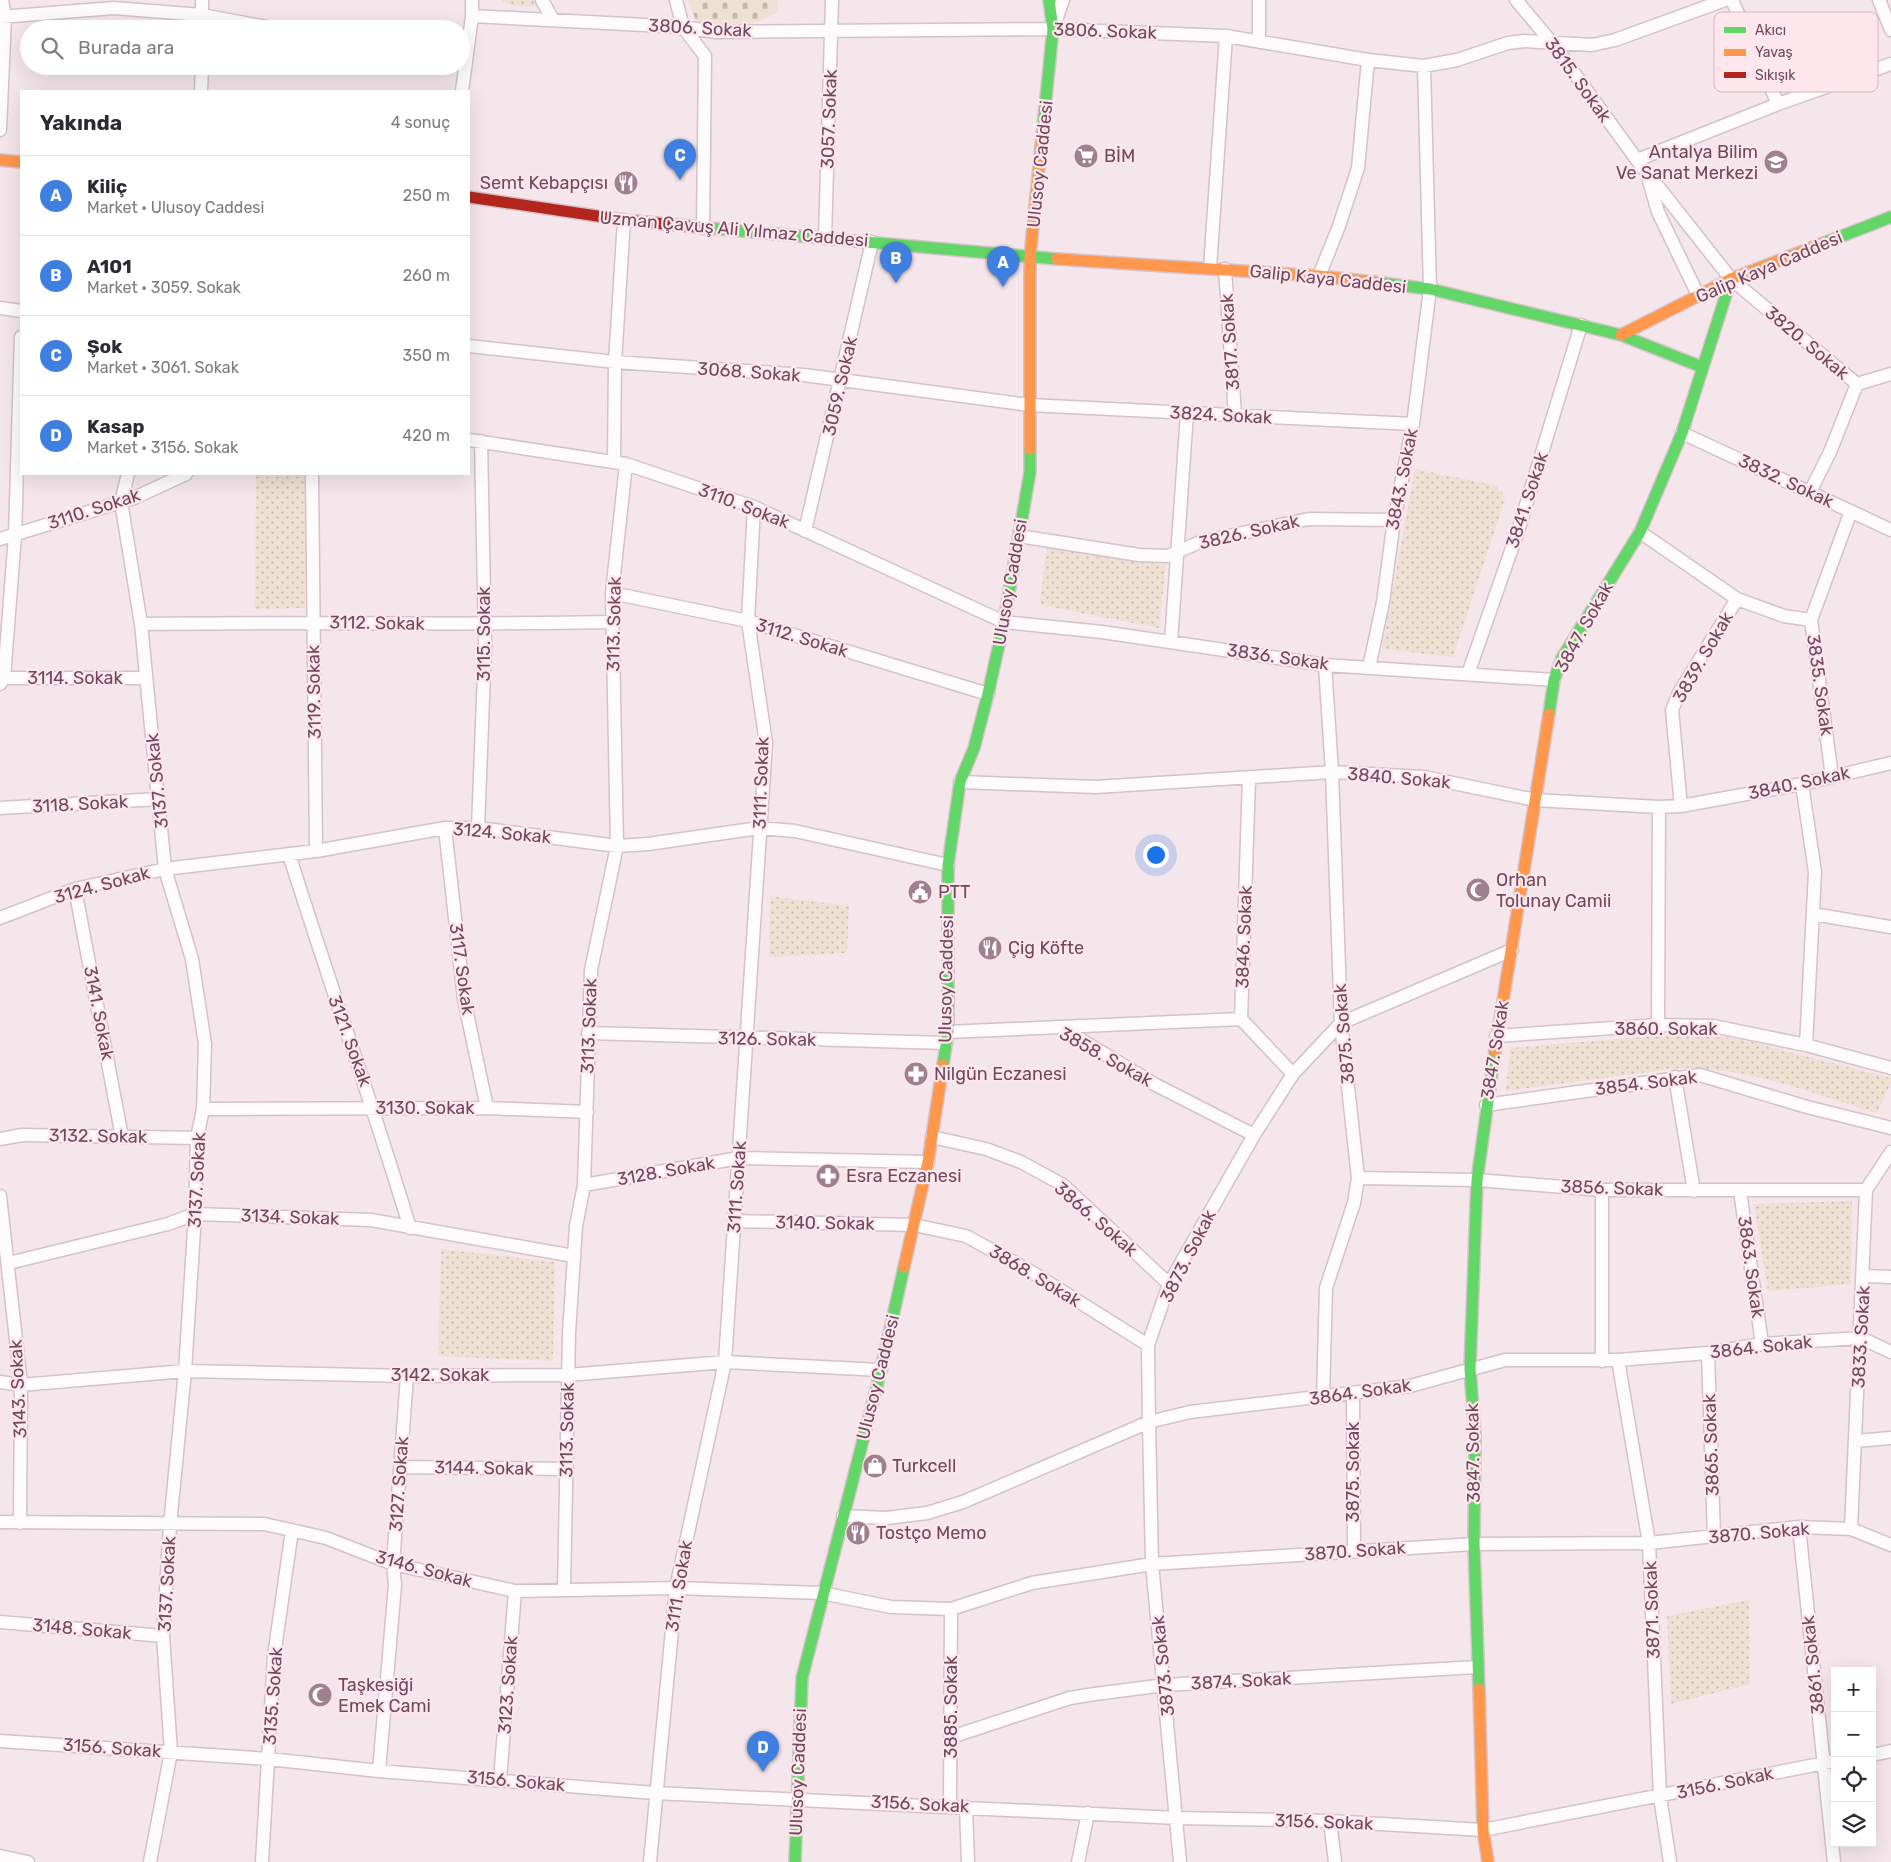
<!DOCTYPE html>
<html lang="tr">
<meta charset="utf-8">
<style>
:root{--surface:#fff;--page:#f2f2f3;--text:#2b2b33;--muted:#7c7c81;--line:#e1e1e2;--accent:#db2777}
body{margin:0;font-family:Rubik,sans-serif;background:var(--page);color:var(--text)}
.controls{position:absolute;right:15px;bottom:15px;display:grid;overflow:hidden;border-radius:0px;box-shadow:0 5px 20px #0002}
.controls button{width:45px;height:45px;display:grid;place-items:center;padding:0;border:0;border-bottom:1px solid var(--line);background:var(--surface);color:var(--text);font:25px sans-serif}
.you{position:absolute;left:1155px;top:854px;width:18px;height:18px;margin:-12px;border:4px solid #fff;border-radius:50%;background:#1a73e8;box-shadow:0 0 0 8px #1a73e833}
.badge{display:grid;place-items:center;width:32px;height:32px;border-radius:50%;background:var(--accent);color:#fff;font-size:16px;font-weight:700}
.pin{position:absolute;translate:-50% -41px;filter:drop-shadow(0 1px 2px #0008)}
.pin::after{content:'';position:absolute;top:26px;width:18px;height:15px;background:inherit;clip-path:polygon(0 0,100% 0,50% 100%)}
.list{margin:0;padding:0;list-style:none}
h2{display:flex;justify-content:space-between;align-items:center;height:65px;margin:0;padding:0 20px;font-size:21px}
h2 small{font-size:16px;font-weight:400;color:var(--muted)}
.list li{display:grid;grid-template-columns:32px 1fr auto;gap:15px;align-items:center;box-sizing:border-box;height:80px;padding:0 20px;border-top:1px solid var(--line)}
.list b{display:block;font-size:19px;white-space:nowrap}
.list p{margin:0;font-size:16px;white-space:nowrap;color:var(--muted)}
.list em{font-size:16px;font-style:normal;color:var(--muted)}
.icon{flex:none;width:28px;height:28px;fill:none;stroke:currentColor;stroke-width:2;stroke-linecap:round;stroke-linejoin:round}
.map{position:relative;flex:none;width:1891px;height:1862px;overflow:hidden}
.search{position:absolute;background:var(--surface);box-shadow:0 5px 20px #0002;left:20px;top:20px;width:450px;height:55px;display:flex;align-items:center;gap:12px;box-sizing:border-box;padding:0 18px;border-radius:28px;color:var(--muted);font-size:19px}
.panel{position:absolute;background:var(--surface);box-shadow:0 5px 20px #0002;left:20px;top:90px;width:450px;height:385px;border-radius:0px}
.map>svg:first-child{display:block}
.cemetery{fill:url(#cemetery-stones)}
.park{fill:url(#park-dots)}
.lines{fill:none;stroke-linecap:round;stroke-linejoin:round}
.street-casing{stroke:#d3c2c9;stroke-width:15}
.fast-casing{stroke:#d6c3ca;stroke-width:14}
.slow-casing{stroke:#d6c3ca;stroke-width:14}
.jam-casing{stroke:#d6c3ca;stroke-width:14}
.street{stroke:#fefbfc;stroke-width:12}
.fast{stroke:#63d668;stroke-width:11}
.slow{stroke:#ff974d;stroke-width:11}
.jam{stroke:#b3261e;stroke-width:11}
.labels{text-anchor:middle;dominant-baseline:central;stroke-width:4.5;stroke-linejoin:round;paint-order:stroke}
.street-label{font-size:18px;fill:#71495e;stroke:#fee6ed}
.poi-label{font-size:18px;fill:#71495e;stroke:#fee6ed;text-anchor:start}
.key{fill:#fee6ed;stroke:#d4b7c2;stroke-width:1}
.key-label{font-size:14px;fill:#71495e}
</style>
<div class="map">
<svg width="1891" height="1862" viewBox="0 0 1891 1862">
<defs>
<pattern id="cemetery-stones" width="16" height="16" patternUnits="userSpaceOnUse" patternTransform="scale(1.25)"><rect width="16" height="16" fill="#eee0d3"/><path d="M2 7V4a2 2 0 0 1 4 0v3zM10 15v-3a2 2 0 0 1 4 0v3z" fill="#c5b8ae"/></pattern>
<pattern id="park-dots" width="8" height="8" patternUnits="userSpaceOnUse" patternTransform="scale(1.25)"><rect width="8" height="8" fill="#eee0d3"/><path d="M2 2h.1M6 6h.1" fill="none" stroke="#c5b8ae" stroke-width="1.8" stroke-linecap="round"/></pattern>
</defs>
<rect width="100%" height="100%" fill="#f5e6eb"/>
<path class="cemetery" d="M688 0H777L778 10C757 29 724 27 697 23Z"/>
<path class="park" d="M501 0H536L539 6C527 6 510 8 501 0Z
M1415 469 1494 485 1502 492 1505 499 1453 657 1382 649Z
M256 474H305V608L255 609Z
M1047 545 1166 565 1159 628 1040 605Z
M770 896 849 906 847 953 769 957Z
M1708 1034 1747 1041 1891 1078V1083L1877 1113C1813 1094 1746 1066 1679 1068L1506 1091 1510 1048 1642 1037Z
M1852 1201 1851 1284 1768 1291 1754 1204Z
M441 1249 555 1262 553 1361 438 1356Z
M1749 1600 1750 1684 1671 1704 1667 1616Z"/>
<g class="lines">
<defs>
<path id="street" d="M202 0V29
M542 0 553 20
M676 0 683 27 705 56 703 228
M1516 0 1553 44 1637 160 1731 279 1857 384 1891 374
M1732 0 1778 104
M1879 0 1891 30
M472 16 683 27 716 32 1053 29 1226 36 1368 60 1424 66 1457 60 1508 43 1524 41 1592 45 1615 40 1725 0
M0 17 114 8 202 15 277 29
M1054 26 1063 0
M1259 42V0
M201 91 202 66
M462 91 472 16V0
M0 130 5 17 2 0
M1637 160 1778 104 1891 64
M1649 181 1658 212 1698 295
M825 238 832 0
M1210 268 1226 36
M1225 269 1235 415
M1319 276 1339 226 1358 168 1368 60
M0 308 21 311
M469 346 615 362 804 375 1029 405 1413 424
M1682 433 1891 530
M469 440 626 464 754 507 1004 622 1102 632 1325 665 1554 680
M614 461 615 362 624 220
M128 474 121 502 141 624 165 869 192 959 205 1044 203 1109 197 1138 195 1214 185 1371 170 1525 163 1636 171 1752 150 1862
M312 474 316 851
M1810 492 1830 452 1857 384
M805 531 872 242
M1640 532 1737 599 1784 616 1811 620
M1019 536 1139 555 1168 556 1200 542 1309 519 1394 520
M0 539 134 498 186 474
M612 593 748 621 988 694
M141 624C298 622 455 625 612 622
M1171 642 1187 413
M1369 668 1383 602 1394 520 1413 424 1430 289 1424 66
M1468 674 1519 528 1581 325
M4 678H146
M0 684 4 678 15 535 21 337
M1832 777 1811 620 1851 511
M1249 779 1241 1019 1293 1074
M960 782 1096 787 1332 772 1424 777 1535 800 1659 807 1681 806 1802 784 1891 763
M1802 784 1815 872 1806 1045
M1681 806 1672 710 1679 693 1737 599
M0 808 159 799
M445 828 464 999 487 1108
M478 828 485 646 481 441
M289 854C328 979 372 1102 410 1228
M75 889 122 1137
M1813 914 1891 927
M0 918 75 889 165 869 316 851 445 828H478L617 846 648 844 759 828 795 831 948 865
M1658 1025 1659 807
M1060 1027 1241 1019
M948 1032 1060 1027 1154 1084 1254 1135
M588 1033 946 1043
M1496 1036 1658 1025 1713 1026 1806 1045 1891 1068
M1675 1077 1694 1191
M1486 1105 1700 1075 1807 1107 1891 1128
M203 1109 487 1108 587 1112
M932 1137 986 1149 1021 1162 1063 1185 1169 1284
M0 1139 22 1135 197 1138
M1358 1178 1477 1180 1602 1190H1866
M584 1185 739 1158 928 1162
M1602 1190V1361
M1740 1191 1762 1344
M0 1196 21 1385 20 1523
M735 1221 914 1225 966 1236 1030 1271 1148 1345
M9 1263 168 1224 195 1214 371 1220 574 1256
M1864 1276 1891 1277
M1708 1353 1714 1537
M1618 1360 1649 1543 1660 1797 1670 1862
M0 1382 21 1385 185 1371 407 1376 568 1375 725 1362 881 1370
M1353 1393 1354 1551
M1323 1398 1326 1288 1354 1203 1358 1178 1341 1023 1332 772 1325 665
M1855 1441 1891 1438
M401 1467 567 1469
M843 1516 887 1518 927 1513 963 1502 1149 1422 1190 1412 1410 1386 1505 1360H1618L1708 1353 1762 1344 1861 1338 1891 1352
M0 1522 264 1524 326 1538 393 1564 515 1591 676 1588 822 1593 891 1607 951 1609 1032 1583 1152 1564 1474 1544 1649 1543 1799 1527 1851 1529 1891 1545
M1799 1527 1834 1862
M1851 1529 1866 1190 1891 1152
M564 1590 569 1333 576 1226 584 1185 591 970 617 846 612 593 626 464
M0 1622 163 1636
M951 1737 1070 1698 1095 1694 1165 1685 1477 1667
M0 1741 269 1759 379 1771 655 1793 1177 1818 1330 1821 1483 1830 1835 1761
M1872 1755 1891 1751
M379 1771 395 1585 393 1564 407 1376
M500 1780 515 1591
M950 1805 951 1609
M966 1807 968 1862
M1330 1821 1335 1862
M0 1856 28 1862
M262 1862 274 1656 292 1530
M650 1862 676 1588 725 1362 766 743 748 621 754 507
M1078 1862 1088 1813
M1180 1862 1152 1564 1149 1422 1148 1345 1169 1284 1254 1135 1293 1074 1341 1023 1512 950"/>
<path id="fast" d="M1043 127 1053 29 1049 0
M708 228 1057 259
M1824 243 1891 217
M1373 282 1430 289 1621 335 1702 367
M1549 714 1554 680 1562 658 1640 532 1682 433 1731 279
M943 1065 948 1032V865L960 782 974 748 988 694 1004 622 1030 472V449
M1479 1689 1474 1544 1475 1436 1470 1369 1477 1180 1495 1051
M795 1862 802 1678 881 1370 904 1267"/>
<path id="slow" d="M0 160 21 162
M1057 259 1319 276 1373 282
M1621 335 1731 279 1824 243
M1030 449V257L1043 127
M1495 1051 1549 714
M904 1267 928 1162 943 1065
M1479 1689 1483 1830 1488 1862"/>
<path id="jam" d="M469 197 624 220 708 228"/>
</defs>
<use href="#street" class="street-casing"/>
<use href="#fast" class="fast-casing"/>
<use href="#slow" class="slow-casing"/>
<use href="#jam" class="jam-casing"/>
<use href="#street" class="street"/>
<use href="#fast" class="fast"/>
<use href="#slow" class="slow"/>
<use href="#jam" class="jam"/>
</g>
<defs>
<symbol id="supermarket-disc" viewBox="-11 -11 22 22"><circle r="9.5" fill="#9f808f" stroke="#fee6ed"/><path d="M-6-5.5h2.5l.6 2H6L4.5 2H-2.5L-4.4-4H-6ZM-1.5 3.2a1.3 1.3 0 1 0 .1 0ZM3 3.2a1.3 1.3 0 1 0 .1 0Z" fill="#fff"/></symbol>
<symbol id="school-disc" viewBox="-11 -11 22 22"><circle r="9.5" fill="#9f808f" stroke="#fee6ed"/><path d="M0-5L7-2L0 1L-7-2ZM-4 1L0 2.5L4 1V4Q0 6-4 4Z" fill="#fff"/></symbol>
<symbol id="restaurant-disc" viewBox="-11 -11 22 22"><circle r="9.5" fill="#9f808f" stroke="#fee6ed"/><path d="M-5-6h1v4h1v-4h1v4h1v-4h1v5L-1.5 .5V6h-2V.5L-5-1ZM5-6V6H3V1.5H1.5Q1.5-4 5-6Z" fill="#fff"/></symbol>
<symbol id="mosque-disc" viewBox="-11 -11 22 22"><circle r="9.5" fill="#9f808f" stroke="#fee6ed"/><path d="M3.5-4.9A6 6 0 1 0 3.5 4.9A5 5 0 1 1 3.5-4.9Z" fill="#fff"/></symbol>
<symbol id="civic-disc" viewBox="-11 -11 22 22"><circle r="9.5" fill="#9f808f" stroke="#fee6ed"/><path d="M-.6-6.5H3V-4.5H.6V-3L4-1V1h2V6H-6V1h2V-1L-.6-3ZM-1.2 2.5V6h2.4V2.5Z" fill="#fff"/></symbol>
<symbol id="pharmacy-disc" viewBox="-11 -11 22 22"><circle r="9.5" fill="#9f808f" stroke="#fee6ed"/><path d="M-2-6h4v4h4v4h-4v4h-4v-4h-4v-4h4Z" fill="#fff"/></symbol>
<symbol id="shop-disc" viewBox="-11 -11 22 22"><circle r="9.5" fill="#9f808f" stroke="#fee6ed"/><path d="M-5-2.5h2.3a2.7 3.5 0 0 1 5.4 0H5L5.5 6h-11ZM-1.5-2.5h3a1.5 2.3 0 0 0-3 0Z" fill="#fff"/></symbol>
</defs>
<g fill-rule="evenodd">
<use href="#supermarket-disc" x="1072" y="142" width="28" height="28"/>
<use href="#school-disc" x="1762" y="148" width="28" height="28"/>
<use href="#restaurant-disc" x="612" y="169" width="28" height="28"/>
<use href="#mosque-disc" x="1464" y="876" width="28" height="28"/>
<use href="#civic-disc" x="906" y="878" width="28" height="28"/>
<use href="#restaurant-disc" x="976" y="934" width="28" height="28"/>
<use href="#pharmacy-disc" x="902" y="1060" width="28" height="28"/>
<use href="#pharmacy-disc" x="814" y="1162" width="28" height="28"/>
<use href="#shop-disc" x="861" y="1452" width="28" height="28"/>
<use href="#restaurant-disc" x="844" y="1519" width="28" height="28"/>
<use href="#mosque-disc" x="306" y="1681" width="28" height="28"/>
</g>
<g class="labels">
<g class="street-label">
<text transform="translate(700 28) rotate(3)">3806. Sokak</text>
<text transform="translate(1105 31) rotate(2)">3806. Sokak</text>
<text transform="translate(1578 80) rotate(54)">3815. Sokak</text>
<text transform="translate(829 119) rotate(-88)">3057. Sokak</text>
<text transform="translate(1040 164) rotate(-84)">Ulusoy Caddesi</text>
<text transform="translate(734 229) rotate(5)">Uzman Çavuş Ali Yılmaz Caddesi</text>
<text transform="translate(1769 267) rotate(-23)">Galip Kaya Caddesi</text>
<text transform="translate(1328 279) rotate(6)">Galip Kaya Caddesi</text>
<text transform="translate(1230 342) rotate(-94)">3817. Sokak</text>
<text transform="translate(1807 343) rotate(40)">3820. Sokak</text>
<text transform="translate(749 372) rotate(4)">3068. Sokak</text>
<text transform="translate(840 386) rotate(-77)">3059. Sokak</text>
<text transform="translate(1221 415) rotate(3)">3824. Sokak</text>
<text transform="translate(1402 479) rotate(-79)">3843. Sokak</text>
<text transform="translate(1786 481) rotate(25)">3832. Sokak</text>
<text transform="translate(1527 500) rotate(-72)">3841. Sokak</text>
<text transform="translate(744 506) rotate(21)">3110. Sokak</text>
<text transform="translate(94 509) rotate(-18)">3110. Sokak</text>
<text transform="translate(1249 532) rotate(-13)">3826. Sokak</text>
<text transform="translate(1010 582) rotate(-80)">Ulusoy Caddesi</text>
<text transform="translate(377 623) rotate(1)">3112. Sokak</text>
<text transform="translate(614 624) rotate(-89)">3113. Sokak</text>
<text transform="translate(1584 627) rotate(-61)">3847. Sokak</text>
<text transform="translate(484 634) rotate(-90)">3115. Sokak</text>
<text transform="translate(802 638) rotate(17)">3112. Sokak</text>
<text transform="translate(1278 657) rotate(8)">3836. Sokak</text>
<text transform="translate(1703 657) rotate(-60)">3839. Sokak</text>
<text x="75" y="678">3114. Sokak</text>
<text transform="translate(1820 685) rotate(82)">3835. Sokak</text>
<text transform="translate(314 692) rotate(-91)">3119. Sokak</text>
<text transform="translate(1399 778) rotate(5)">3840. Sokak</text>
<text transform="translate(157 781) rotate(-96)">3137. Sokak</text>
<text transform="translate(761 783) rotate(-88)">3111. Sokak</text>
<text transform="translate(1799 783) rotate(-12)">3840. Sokak</text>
<text transform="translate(80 804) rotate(-3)">3118. Sokak</text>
<text transform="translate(502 833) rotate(5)">3124. Sokak</text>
<text transform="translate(102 885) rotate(-15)">3124. Sokak</text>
<text transform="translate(1244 937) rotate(-88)">3846. Sokak</text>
<text transform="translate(462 969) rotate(82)">3117. Sokak</text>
<text transform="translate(946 979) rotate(-89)">Ulusoy Caddesi</text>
<text transform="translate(99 1013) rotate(79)">3141. Sokak</text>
<text transform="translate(589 1026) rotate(-88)">3113. Sokak</text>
<text x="1666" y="1029">3860. Sokak</text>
<text transform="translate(1344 1034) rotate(-95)">3875. Sokak</text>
<text transform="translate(767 1039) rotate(1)">3126. Sokak</text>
<text transform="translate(350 1041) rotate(70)">3121. Sokak</text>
<text transform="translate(1495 1050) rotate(-81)">3847. Sokak</text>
<text transform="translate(1106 1057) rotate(29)">3858. Sokak</text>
<text transform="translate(1646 1083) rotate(-7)">3854. Sokak</text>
<text x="425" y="1108">3130. Sokak</text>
<text transform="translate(98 1136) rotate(1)">3132. Sokak</text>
<text transform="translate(666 1171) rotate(-10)">3128. Sokak</text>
<text transform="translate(197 1180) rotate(-87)">3137. Sokak</text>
<text transform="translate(737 1187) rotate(-86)">3111. Sokak</text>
<text transform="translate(1612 1188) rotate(2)">3856. Sokak</text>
<text transform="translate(290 1217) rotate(2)">3134. Sokak</text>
<text transform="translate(1096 1219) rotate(41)">3866. Sokak</text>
<text transform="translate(825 1223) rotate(1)">3140. Sokak</text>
<text transform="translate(1188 1256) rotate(-63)">3873. Sokak</text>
<text transform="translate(1751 1267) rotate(82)">3863. Sokak</text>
<text transform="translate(1035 1276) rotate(31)">3868. Sokak</text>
<text transform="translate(1861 1337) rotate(-87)">3833. Sokak</text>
<text transform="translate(1761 1347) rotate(-6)">3864. Sokak</text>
<text x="440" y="1375">3142. Sokak</text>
<text transform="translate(878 1377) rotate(-76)">Ulusoy Caddesi</text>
<text transform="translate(18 1389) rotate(-93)">3143. Sokak</text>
<text transform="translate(1360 1392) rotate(-8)">3864. Sokak</text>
<text transform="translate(567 1430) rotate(-89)">3113. Sokak</text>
<text transform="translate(1711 1445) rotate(-92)">3865. Sokak</text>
<text transform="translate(1473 1453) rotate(-91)">3847. Sokak</text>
<text transform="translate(484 1468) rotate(1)">3144. Sokak</text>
<text transform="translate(1353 1472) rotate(-90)">3875. Sokak</text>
<text transform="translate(399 1484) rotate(-86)">3127. Sokak</text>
<text transform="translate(1759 1533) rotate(-5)">3870. Sokak</text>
<text transform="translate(1355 1551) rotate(-4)">3870. Sokak</text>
<text transform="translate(424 1569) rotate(15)">3146. Sokak</text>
<text transform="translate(167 1584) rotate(-87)">3137. Sokak</text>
<text transform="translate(679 1586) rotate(-81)">3111. Sokak</text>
<text transform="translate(1652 1610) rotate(-92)">3871. Sokak</text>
<text transform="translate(82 1629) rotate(5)">3148. Sokak</text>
<text transform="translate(1813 1665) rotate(-96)">3861. Sokak</text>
<text transform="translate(1163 1666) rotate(-96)">3873. Sokak</text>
<text transform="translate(1241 1681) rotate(-3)">3874. Sokak</text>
<text transform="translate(508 1685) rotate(-86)">3123. Sokak</text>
<text transform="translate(273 1696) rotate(-86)">3135. Sokak</text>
<text transform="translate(951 1707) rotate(-90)">3885. Sokak</text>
<text transform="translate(112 1748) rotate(4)">3156. Sokak</text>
<text transform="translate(798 1772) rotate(-88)">Ulusoy Caddesi</text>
<text transform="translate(516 1781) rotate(5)">3156. Sokak</text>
<text transform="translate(1725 1783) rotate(-12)">3156. Sokak</text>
<text transform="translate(920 1804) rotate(3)">3156. Sokak</text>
<text transform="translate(1324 1822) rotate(2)">3156. Sokak</text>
</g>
<g class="poi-label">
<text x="1758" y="152" text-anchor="end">Antalya Bilim<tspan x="1758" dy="21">Ve Sanat Merkezi</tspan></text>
<text x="1104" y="156">BİM</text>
<text x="608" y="183" text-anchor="end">Semt Kebapçısı</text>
<text x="1496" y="880">Orhan<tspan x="1496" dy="21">Tolunay Camii</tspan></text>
<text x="938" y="892">PTT</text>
<text x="1008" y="948">Çig Köfte</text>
<text x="934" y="1074">Nilgün Eczanesi</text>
<text x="846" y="1176">Esra Eczanesi</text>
<text x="892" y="1466">Turkcell</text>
<text x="876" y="1533">Tostço Memo</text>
<text x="338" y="1685">Taşkesiği<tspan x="338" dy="21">Emek Cami</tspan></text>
</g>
</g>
<rect x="1714" y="12" width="164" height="80" rx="8" class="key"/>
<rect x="1724" y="27" width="22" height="6" fill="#63d668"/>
<rect x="1724" y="49" width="22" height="7" fill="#ff974d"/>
<rect x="1724" y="72" width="22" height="6" fill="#b3261e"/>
<g class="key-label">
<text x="1755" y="35">Akıcı</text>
<text x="1755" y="57">Yavaş</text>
<text x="1755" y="80">Sıkışık</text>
</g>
</svg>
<div class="controls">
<button>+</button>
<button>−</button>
<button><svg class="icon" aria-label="locate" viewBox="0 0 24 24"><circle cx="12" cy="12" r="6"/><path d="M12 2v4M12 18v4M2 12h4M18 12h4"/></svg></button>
<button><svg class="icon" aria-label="layers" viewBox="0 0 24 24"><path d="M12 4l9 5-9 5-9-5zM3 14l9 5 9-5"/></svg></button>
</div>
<div class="you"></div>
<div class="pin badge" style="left:1003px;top:287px;background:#3f7fe0">A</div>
<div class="pin badge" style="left:896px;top:283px;background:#3f7fe0">B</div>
<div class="pin badge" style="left:680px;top:180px;background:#3f7fe0">C</div>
<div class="pin badge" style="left:763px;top:1772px;background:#3f7fe0">D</div>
<div class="search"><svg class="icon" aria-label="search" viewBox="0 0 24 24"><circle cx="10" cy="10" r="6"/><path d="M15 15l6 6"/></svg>Burada ara</div>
<section class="panel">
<h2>Yakında<small>4 sonuç</small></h2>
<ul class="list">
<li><span class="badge" style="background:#3f7fe0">A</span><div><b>Kiliç</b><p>Market · Ulusoy Caddesi</p></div><em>250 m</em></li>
<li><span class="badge" style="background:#3f7fe0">B</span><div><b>A101</b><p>Market · 3059. Sokak</p></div><em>260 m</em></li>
<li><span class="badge" style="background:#3f7fe0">C</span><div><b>Şok</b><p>Market · 3061. Sokak</p></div><em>350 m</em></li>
<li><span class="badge" style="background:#3f7fe0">D</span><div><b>Kasap</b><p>Market · 3156. Sokak</p></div><em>420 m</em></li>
</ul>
</section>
</div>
